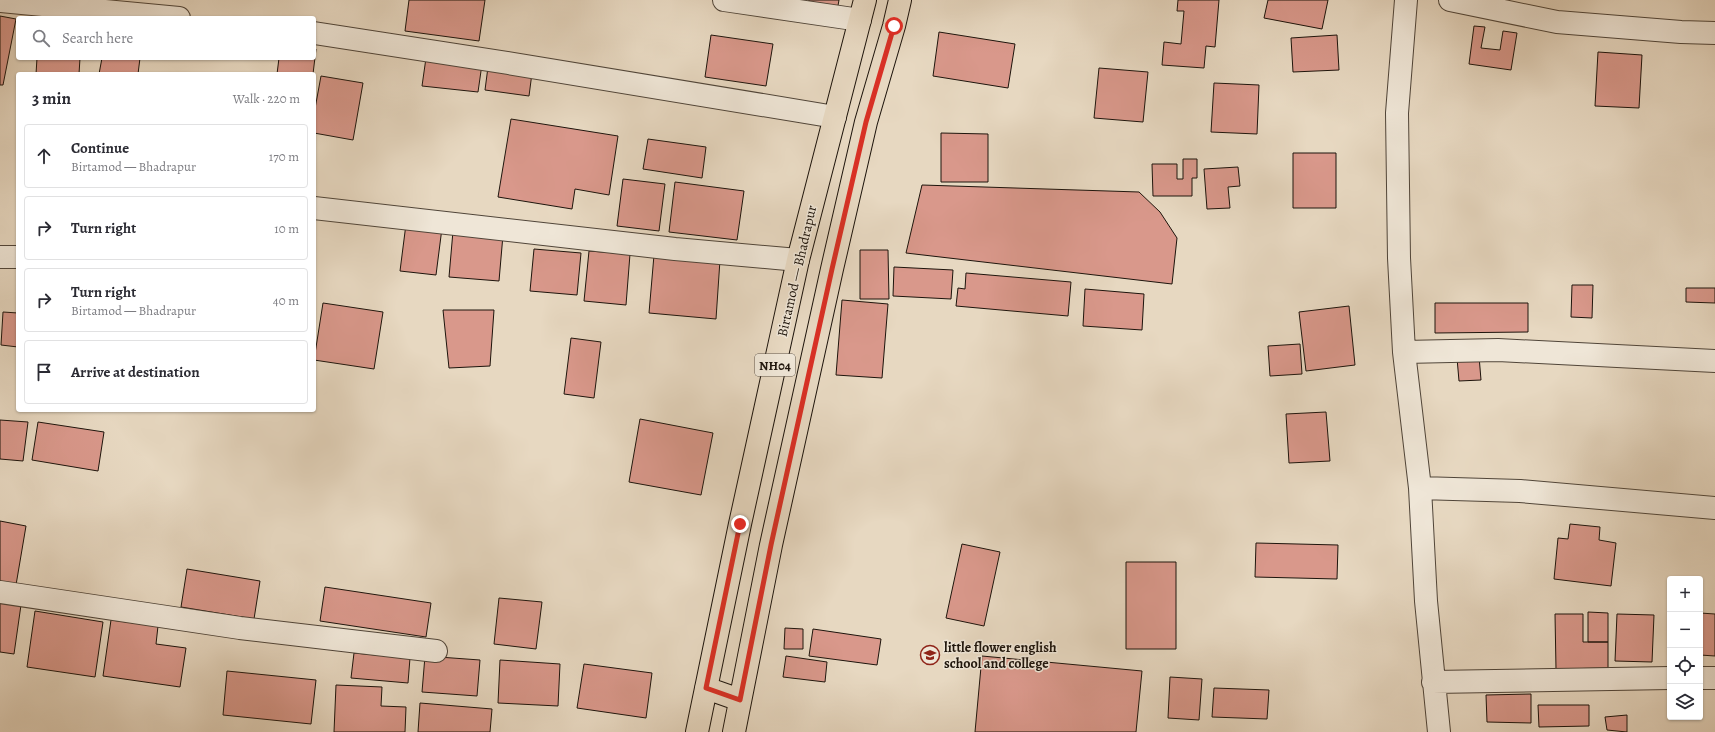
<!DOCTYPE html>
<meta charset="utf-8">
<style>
:root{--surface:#fff;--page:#f2f2f3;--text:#2b2b33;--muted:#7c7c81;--line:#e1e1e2}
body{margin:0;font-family:Alegreya,serif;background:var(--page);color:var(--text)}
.controls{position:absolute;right:12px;bottom:12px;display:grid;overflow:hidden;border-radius:4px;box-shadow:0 1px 3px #0004}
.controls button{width:36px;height:36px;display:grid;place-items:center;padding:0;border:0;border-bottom:1px solid var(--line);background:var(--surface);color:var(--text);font:20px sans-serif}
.stop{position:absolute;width:12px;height:12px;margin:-9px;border:3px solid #d93025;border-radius:50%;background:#fff}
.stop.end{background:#d93025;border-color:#fff;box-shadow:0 1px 4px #0008}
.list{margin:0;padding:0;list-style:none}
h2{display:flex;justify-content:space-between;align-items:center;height:52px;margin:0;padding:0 16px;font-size:17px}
h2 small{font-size:13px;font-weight:400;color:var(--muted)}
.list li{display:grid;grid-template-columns:26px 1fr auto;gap:12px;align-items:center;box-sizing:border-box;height:64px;margin:0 8px 8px;padding:0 8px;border:1px solid var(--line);border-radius:4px}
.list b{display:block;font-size:15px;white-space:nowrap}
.list p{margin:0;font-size:13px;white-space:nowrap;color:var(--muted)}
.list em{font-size:13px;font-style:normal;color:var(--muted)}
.icon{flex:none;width:22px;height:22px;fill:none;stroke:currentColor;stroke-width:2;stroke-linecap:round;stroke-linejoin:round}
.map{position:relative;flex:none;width:1715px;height:732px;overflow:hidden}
.search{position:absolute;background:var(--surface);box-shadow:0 1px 3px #0004;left:16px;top:16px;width:300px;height:44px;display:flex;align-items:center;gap:10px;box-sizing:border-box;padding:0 14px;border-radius:4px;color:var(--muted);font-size:15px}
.panel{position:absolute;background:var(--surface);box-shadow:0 1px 3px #0004;left:16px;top:72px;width:300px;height:340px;border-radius:4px}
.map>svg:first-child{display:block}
.building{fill:#d9988b;stroke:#1d140c}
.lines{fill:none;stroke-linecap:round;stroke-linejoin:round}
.minor-casing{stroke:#504539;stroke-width:24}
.major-casing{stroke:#1d140c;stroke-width:24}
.minor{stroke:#efe6d7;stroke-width:22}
.major{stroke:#e7d8c1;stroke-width:22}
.route{stroke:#d93025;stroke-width:5}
.labels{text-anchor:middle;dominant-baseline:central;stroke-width:3;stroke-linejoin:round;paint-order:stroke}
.shield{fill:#efe6d7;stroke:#5c5349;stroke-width:1}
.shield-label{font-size:13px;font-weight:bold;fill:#1d140c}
.street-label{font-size:14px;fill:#1d140c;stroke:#efe6d7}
.poi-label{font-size:14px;font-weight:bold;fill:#1d140c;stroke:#efe6d7;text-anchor:start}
</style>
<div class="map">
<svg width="1715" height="732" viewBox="0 0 1715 732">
<rect width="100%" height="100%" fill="#e7d8c1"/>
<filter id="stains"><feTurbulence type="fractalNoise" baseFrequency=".005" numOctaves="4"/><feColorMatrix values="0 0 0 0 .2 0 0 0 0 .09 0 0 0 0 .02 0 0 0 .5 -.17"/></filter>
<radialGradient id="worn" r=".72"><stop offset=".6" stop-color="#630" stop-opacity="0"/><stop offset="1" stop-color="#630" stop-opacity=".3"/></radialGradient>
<path class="building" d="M409 0H485L479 41 405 31Z
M809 0H839L837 11 808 5Z
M1178 0H1219L1215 47 1206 46 1204 68 1162 65 1164 42 1181 44 1184 11H1177Z
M1268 0H1328L1322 29 1264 18Z
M0 16 16 19 3 85H0Z
M1474 26 1485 27 1481 48 1500 50 1503 31 1517 33 1511 70 1469 64Z
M939 32 1015 44 1008 88 933 76Z
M711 35 773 44 766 86 705 77Z
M1337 35 1339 70 1293 72 1291 38Z
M314 49H316L313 74H277L279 58H314Z
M1598 52 1642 55 1639 108 1595 106Z
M37 58H80L79 74H36Z
M102 58H140L138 74H99Z
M426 58 482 64 478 92 422 86Z
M488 67 532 73 529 96 485 90Z
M1099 68 1148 72 1143 122 1094 118Z
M321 76 363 83 353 140 314 133V114Z
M1214 83 1259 85 1257 134 1211 132Z
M511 119 618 136 609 195 575 189 572 209 498 197Z
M941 133 988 134V182H941Z
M648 139 706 147 702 178 643 169Z
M1293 153H1336V208H1293Z
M1183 159H1197V178H1192V196H1153L1152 164H1177V179H1183Z
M1238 167 1240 186 1228 187 1230 208 1207 209 1204 169Z
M623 179 665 184 659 231 617 226Z
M675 182 744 191 737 240 669 232Z
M922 185 1139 192 1160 212 1177 238 1172 284 906 253Z
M406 224 442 228 436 275 400 271Z
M453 231 503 235 499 281 449 277Z
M534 249 581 253 577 295 530 291Z
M860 250H888L889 299H860Z
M589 251 630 254 626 305 584 301Z
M654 255 720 260 716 319 649 313Z
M894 267 953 270 951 299 893 296Z
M966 273 1071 282 1068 316 956 306 958 288 965 289Z
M1572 285H1593L1592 318 1571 317Z
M1686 288H1715V303L1686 302Z
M1085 289 1144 294 1142 330 1083 326Z
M842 300 888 304 882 378 836 375Z
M323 303 383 312 374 369 314 360Z
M1435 303H1528V332L1435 333Z
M1349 306 1355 365 1306 371 1299 312Z
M443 310H494L490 366 449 368Z
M3 312 18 313V347L1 345Z
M571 338 601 342 594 398 564 394Z
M1300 344 1302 374 1270 376 1268 346Z
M1479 356 1481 380 1459 381 1457 358Z
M1326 412 1330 461 1289 463 1286 414Z
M640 419 713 433 701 495 629 482Z
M0 420 28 422 23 461 0 459Z
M38 422 104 432 98 471 32 460Z
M0 521 26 526 16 585 0 582Z
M1570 524 1600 527 1599 540 1616 543 1611 586 1554 579 1558 538 1568 539Z
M1256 543 1338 545 1337 579 1255 577Z
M962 544 1000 552 984 626 946 618Z
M1126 562H1176V649H1126Z
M187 569 260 581 254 619 181 607Z
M325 587 431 603 426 637 320 621Z
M499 598 542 602 536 649 494 644Z
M0 602 21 605 14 654 0 652Z
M35 611 103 622 95 677 27 667Z
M1588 612 1608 613V642H1588Z
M1669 612H1670V654H1668Z
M1700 613 1715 614V656L1700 655Z
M1555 614H1583V642H1608V668L1556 669Z
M1617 614 1654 615 1652 662 1615 661Z
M111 620 158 626 156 644 186 648 180 687 103 676Z
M785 628 803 629V649H784Z
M813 629 881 639 877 665 809 656Z
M354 653 410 658 408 683 351 678Z
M425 656 480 660 477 696 422 692Z
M786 656 827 662 825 682 783 677Z
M982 656 1142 671 1136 732H975Z
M500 660 560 664 558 706 498 703Z
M584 664 652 673 646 718 577 708Z
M227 671 316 680 311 724 223 715Z
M1170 677 1202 679 1199 720 1168 718Z
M336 685 382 687 381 706 406 707 405 732H334Z
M1214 688 1269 690 1267 719 1212 717Z
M1531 694V723L1487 722 1486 695Z
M420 703 492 709 490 732H418Z
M1538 705H1589V726L1539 727Z
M1627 715V732L1607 730 1605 717Z"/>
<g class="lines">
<defs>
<path id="minor" d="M724 0 860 20
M1406 0 1397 113 1399 258 1404 352 1420 488 1426 601 1439 732
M1450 0 1557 22 1681 32 1715 33
M0 1 179 18
M314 33 508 63 835 117
M314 208 675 249 798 260
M0 257H18
M1404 352 1498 350 1715 361
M1420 488 1520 491 1715 508
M0 592 240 628 436 651
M1700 678H1715
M1433 682 1670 678"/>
<path id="major" d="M706 688 740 700
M697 732 740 524 798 260 865 0
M734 732 771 545 832 269 866 122 894 26 900 0"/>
</defs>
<use href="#minor" class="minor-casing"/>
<use href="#major" class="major-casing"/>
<use href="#minor" class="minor"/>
<use href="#major" class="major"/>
</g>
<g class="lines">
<path class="route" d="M740 524 706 688 740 700 771 545 832 269 866 122 894 26"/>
</g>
<defs>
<symbol id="school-ring" viewBox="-11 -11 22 22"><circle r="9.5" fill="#efe6d7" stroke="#8f2418" stroke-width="1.5"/><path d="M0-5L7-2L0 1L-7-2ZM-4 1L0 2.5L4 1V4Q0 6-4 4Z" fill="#8f2418"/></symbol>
</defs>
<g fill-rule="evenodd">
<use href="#school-ring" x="919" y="644" width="22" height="22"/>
</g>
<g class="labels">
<rect class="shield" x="755" y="354" width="40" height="22" rx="3"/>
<g class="shield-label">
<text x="775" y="365">NH04</text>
</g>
<g class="street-label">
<text transform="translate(797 271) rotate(-77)">Birtamod — Bhadrapur</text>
</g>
<g class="poi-label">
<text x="944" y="647">little flower english<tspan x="944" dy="16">school and college</tspan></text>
</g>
</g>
<rect width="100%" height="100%" filter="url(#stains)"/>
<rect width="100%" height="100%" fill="url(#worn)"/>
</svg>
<div class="controls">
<button>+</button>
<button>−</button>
<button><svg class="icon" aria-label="locate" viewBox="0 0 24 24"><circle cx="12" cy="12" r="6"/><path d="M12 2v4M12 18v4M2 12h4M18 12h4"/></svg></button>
<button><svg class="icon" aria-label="layers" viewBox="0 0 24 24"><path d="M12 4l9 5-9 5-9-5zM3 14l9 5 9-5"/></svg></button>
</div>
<div class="stop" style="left:894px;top:26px"></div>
<div class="stop end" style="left:740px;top:524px"></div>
<div class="search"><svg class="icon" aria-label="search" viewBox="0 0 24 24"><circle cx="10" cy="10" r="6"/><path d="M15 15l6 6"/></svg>Search here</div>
<section class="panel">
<h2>3 min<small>Walk · 220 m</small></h2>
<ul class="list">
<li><svg class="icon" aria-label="ahead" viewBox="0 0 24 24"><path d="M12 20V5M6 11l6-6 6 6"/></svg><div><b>Continue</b><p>Birtamod — Bhadrapur</p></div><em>170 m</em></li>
<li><svg class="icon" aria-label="right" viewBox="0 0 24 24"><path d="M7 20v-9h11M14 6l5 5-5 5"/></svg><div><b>Turn right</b></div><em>10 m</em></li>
<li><svg class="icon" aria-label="right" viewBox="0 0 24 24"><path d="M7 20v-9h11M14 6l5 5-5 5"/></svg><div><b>Turn right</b><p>Birtamod — Bhadrapur</p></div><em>40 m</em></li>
<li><svg class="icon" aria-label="arrive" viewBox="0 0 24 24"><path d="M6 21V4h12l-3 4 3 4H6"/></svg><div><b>Arrive at destination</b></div></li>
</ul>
</section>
</div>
